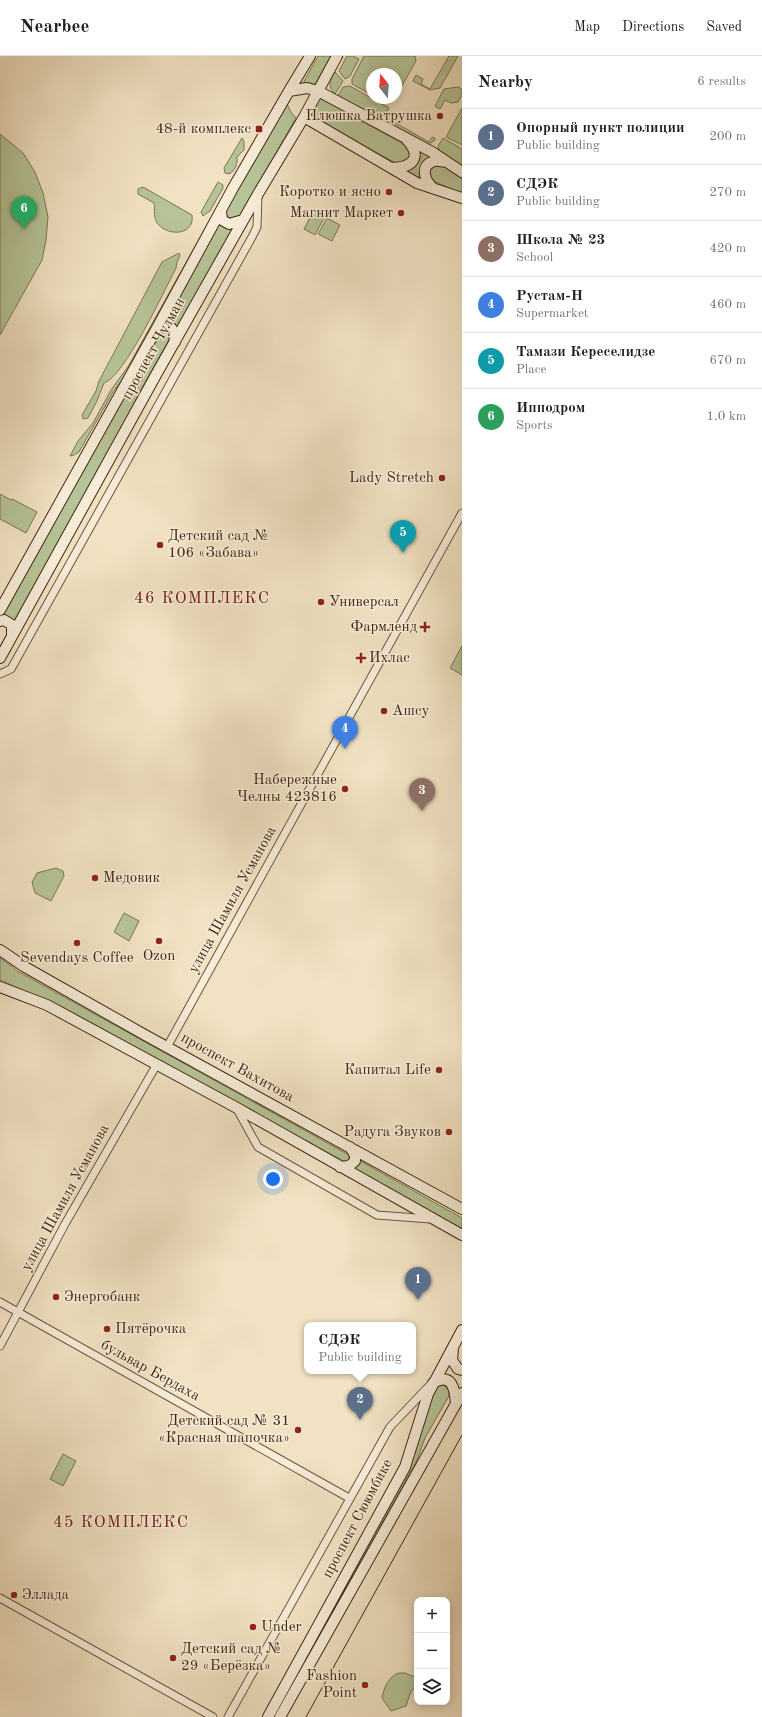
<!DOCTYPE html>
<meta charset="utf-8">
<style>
:root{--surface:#fff;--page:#f2f2f2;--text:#202124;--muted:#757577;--line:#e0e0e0;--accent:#d93025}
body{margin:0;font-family:"Old Standard TT",serif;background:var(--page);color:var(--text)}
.controls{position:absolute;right:12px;bottom:12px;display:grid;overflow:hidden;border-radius:8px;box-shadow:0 2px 10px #0003}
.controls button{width:36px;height:36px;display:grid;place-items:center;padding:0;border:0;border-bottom:1px solid var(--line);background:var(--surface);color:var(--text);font:20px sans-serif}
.compass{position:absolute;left:366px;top:12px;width:36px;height:36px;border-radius:50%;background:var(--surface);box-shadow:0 2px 10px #0003;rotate:343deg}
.you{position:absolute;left:273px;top:1123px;width:14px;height:14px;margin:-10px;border:3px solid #fff;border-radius:50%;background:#1a73e8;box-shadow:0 0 0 6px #1a73e833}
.badge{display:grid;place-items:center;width:26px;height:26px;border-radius:50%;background:var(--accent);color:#fff;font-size:13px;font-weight:700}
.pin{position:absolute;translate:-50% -33px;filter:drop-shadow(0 1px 2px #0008)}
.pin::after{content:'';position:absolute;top:21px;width:14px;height:12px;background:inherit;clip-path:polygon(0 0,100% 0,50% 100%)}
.popup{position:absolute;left:304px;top:1266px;width:112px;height:52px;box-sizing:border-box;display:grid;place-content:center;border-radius:8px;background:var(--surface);filter:drop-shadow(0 1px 3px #0005);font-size:13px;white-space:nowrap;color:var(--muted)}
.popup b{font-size:15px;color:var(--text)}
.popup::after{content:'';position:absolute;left:50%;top:100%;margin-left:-8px;border:8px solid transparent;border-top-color:var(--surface)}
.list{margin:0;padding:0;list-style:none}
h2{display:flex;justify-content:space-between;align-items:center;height:52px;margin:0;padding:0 16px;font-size:17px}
h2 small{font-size:13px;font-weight:400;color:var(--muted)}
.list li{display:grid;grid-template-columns:26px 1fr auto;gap:12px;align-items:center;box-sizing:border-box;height:56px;padding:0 16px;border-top:1px solid var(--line)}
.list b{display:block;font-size:15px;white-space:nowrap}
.list p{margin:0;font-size:13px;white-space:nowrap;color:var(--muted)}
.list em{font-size:13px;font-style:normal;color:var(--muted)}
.icon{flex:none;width:22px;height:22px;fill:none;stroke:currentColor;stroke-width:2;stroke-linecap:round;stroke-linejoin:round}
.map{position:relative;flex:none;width:462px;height:1661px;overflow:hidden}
header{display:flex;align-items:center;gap:24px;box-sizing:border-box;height:56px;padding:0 20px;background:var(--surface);border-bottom:1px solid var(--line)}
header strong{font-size:19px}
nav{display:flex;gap:22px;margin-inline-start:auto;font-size:14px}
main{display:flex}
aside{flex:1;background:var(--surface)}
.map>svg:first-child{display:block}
.green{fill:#b6c497;stroke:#7c7654}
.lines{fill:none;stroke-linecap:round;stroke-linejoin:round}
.street-casing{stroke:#6d563d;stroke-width:9}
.secondary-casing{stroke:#412710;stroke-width:12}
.street{stroke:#f6ecd8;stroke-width:7}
.secondary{stroke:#f6ecd8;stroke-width:10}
.tram{stroke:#412710;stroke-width:1}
.poi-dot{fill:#8f2418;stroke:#f6ecd8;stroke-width:1.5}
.labels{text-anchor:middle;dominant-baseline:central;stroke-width:3;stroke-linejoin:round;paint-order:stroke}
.poi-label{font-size:15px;fill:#412710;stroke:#f6ecd8;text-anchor:end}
.street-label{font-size:15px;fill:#412710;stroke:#f6ecd8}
.quarter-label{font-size:17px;letter-spacing:1px;fill:#7a1f14;stroke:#f6ecd8}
</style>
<header>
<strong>Nearbee</strong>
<nav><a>Map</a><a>Directions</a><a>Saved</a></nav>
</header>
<main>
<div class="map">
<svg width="462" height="1661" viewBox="0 0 462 1661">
<rect width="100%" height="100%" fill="#f1e2c3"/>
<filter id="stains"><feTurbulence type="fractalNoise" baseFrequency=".005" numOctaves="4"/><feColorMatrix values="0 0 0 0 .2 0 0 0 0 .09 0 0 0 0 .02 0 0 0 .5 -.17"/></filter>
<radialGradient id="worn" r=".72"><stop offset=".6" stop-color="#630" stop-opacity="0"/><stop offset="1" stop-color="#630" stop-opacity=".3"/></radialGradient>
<path class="green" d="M318 0H331L314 30 302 29Z
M347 0H353L359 3 350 20 345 23 339 15Z
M364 0H415L416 5 396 40V18H372V39L352 28V23Z
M449 0H458L440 32 430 34 413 25 416 19 423 23 421 28 430 33Z
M335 16 343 25 335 38C327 30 330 24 335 16Z
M350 30 389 52 384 61 378 63 338 40 343 31Z
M458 31 462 33V39L458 46 451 47 445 44 440 53 435 50 444 33Z
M320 42 407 90 409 93 411 102 397 108 310 60Z
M287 48 291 56 296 62 239 162 230 165 225 156Z
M462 52V89L446 81Z
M392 60 395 62 394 66 429 86 432 81 435 82V84L428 89 390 68Z
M0 78 23 97 35 116 43 137 48 161 46 184 42 204 0 279Z
M242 82 244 85V94L237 101C238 108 235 115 229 118L225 117 224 112Z
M443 82 462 93V111L440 97 438 90Z
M416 91 433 101 420 115V124L404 115Z
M440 108 462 123V138L429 123 430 111Z
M218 126 223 129V132L210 155 203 160 201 156Z
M143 131 192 159C195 179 169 181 158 168 153 163 155 154 154 147L138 138V133Z
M227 133 132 311 113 336 79 396 74 399 70 400 78 385 93 367 111 334 129 309Z
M313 156 324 162 315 179 304 173Z
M327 162 340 169 332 185 318 178Z
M219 165 235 171 178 276 164 266Z
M179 197 180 200 177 206 176 212C164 235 125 320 104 327L96 347 88 362 83 363 82 359 96 335 99 325 162 206Z
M165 273 169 276 170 282 137 341 128 364 14 569 0 561 159 277Z
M0 438 11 444 12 443 37 456 26 477 0 463Z
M462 590V619L450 612Z
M56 812 63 815 64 820 51 845 35 837 32 826 37 817Z
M124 857 139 865 129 885 114 876Z
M0 902 19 916 349 1099V1104L345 1106 309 1086 287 1077 48 945 0 924Z
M357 1103 462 1162V1176L351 1113Z
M441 1328 448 1332 449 1340 425 1382 417 1404 275 1661H270L407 1414 435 1331Z
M63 1398 76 1405 63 1430 50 1423Z
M399 1617H405L417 1622V1630L411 1635 406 1650 391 1655 382 1642C384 1631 389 1620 399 1617Z"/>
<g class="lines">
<defs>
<path id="street" d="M0 618 11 613 252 181 257 171 258 139
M167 991 462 457
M237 1053 258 1091 377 1159 430 1163
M0 1246 349 1442
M0 1290 65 1168 157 1008
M0 1542 213 1661
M228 1661 390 1371 430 1329"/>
<path id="secondary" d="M289 35 307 32 318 35 432 96 462 116
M304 61 417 127 462 142
M391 112C412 112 423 102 407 84
M433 132C425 125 419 110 434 105 438 104 443 106 447 106
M221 155 222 164 229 168 243 164
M157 272C172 266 174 273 175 286
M0 554 157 272 233 132 289 35 310 0
M0 565 4 564 12 569V579
M0 602 157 317 258 138 304 61 337 0
M0 894 25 911 145 979 462 1153
M0 931 47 949 237 1052 462 1179
M340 1111 349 1110 355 1105V1099L350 1091
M453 1291 452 1304 458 1313 462 1314
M433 1327C452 1316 455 1333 456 1348
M268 1661 405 1411 428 1338 462 1274
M280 1661 462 1337"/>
</defs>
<use href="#street" class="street-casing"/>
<use href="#secondary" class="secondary-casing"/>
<use href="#street" class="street"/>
<use href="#secondary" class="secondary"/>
<path class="tram" d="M306 1661 462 1379"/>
</g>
<g class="poi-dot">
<circle cx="440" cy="60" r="4"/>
<rect x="255" y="69" width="8" height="8" rx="2"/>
<circle cx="389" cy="136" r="4"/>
<circle cx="401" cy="157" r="4"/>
<circle cx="442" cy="422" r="4"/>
<circle cx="160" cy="489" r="4"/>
<circle cx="321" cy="546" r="4"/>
<path d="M423 565h4v4h4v4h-4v4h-4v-4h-4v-4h4z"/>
<path d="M359 596h4v4h4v4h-4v4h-4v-4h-4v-4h4z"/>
<circle cx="384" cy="655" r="4"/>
<circle cx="345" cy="733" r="4"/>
<circle cx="95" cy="822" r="4"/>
<circle cx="159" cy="885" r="4"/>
<circle cx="77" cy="887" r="4"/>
<circle cx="439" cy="1014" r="4"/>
<circle cx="449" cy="1076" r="4"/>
<circle cx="56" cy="1241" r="4"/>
<circle cx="107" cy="1273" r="4"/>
<circle cx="298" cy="1374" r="4"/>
<circle cx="14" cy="1539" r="4"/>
<circle cx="253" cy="1571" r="4"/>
<circle cx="173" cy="1602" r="4"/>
<circle cx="365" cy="1629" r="4"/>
</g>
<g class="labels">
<g class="poi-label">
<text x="432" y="60">Плюшка Ватрушка</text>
<text x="251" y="73">48-й комплекс</text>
<text x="381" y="136">Коротко и ясно</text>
<text x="393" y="157">Магнит Маркет</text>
<text x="434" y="422">Lady Stretch</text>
<text x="168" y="480" text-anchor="start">Детский сад №<tspan x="168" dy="17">106 «Забава»</tspan></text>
<text x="329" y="546" text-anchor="start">Универсал</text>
<text x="417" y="571">Фармленд</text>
<text x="369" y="602" text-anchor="start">Ихлас</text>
<text x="392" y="655" text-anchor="start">Ашсу</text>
<text x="337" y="724">Набережные<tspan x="337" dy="17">Челны 423816</tspan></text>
<text x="103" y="822" text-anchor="start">Медовик</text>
<text x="159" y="900" text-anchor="middle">Ozon</text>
<text x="77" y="902" text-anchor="middle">Sevendays Coffee</text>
<text x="431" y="1014">Капитал Life</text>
<text x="441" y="1076">Радуга Звуков</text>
<text x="64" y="1241" text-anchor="start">Энергобанк</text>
<text x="115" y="1273" text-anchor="start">Пятёрочка</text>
<text x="290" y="1365">Детский сад № 31<tspan x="290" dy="17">«Красная шапочка»</tspan></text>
<text x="22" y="1539" text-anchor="start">Эллада</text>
<text x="261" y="1571" text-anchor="start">Under</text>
<text x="181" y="1593" text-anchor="start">Детский сад №<tspan x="181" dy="17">29 «Берёзка»</tspan></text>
<text x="357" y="1620">Fashion<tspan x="357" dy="17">Point</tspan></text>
</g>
<g class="street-label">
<text transform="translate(154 293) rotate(-61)">проспект Чулман</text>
<text transform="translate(233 844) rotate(-61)">улица Шамиля Усманова</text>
<text transform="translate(237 1012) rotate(29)">проспект Вахитова</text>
<text transform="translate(66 1142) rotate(-61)">улица Шамиля Усманова</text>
<text transform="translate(150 1315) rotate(29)">бульвар Бердаха</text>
<text transform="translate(358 1463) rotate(-62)">проспект Сююмбике</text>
</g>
<g class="quarter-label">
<text x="202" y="542">46 КОМПЛЕКС</text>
<text x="121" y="1466">45 КОМПЛЕКС</text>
</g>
</g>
<rect width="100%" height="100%" filter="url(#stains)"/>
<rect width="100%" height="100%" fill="url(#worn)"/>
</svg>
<div class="controls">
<button>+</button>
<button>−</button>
<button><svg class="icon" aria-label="layers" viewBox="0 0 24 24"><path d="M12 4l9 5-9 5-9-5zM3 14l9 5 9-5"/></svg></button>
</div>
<svg class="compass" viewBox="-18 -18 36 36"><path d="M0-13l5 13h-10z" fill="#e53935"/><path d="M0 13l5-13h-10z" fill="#757577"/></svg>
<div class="you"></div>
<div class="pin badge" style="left:418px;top:1244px;background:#5c6f8a">1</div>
<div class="pin badge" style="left:360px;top:1364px;background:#5c6f8a">2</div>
<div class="popup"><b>СДЭК</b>Public building</div>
<div class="pin badge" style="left:422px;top:755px;background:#8d6e63">3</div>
<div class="pin badge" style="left:345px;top:693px;background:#3f7fe0">4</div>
<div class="pin badge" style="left:403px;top:497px;background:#0f9aa8">5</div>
<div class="pin badge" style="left:24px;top:173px;background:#2e9e5b">6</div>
</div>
<aside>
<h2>Nearby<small>6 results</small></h2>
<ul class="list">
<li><span class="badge" style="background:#5c6f8a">1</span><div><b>Опорный пункт полиции</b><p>Public building</p></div><em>200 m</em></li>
<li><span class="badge" style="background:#5c6f8a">2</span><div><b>СДЭК</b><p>Public building</p></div><em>270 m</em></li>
<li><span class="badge" style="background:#8d6e63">3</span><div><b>Школа № 23</b><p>School</p></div><em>420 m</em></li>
<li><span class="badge" style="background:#3f7fe0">4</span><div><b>Рустам-Н</b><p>Supermarket</p></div><em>460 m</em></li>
<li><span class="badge" style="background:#0f9aa8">5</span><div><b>Тамази Кереселидзе</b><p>Place</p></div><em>670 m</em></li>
<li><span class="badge" style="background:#2e9e5b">6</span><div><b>Ипподром</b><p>Sports</p></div><em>1.0 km</em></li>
</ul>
</aside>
</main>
